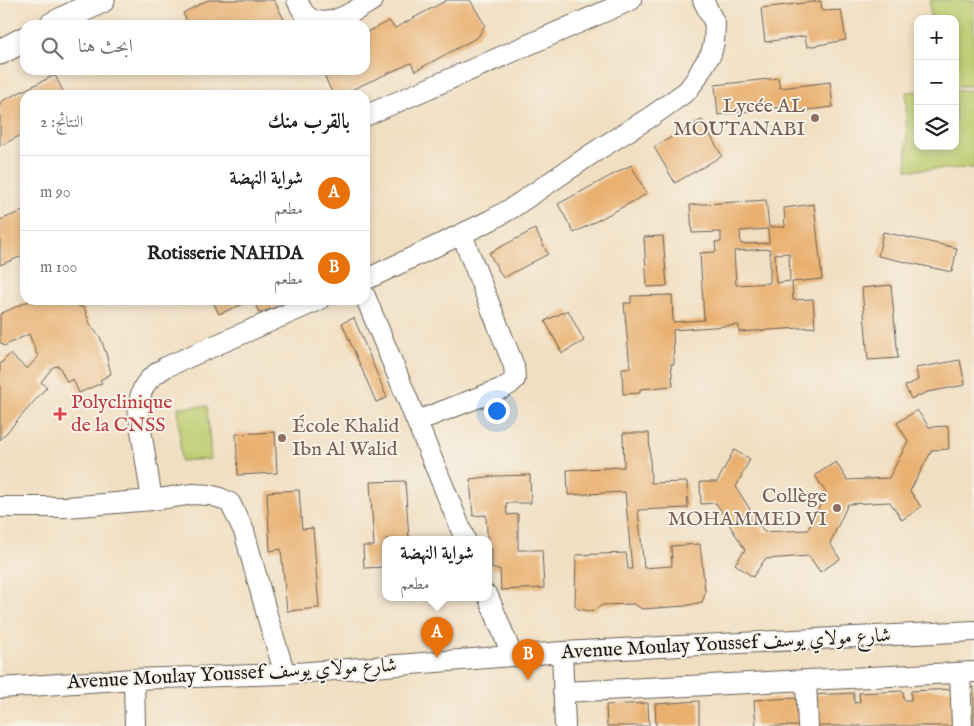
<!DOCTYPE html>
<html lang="ar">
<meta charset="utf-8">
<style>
:root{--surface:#fff;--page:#f2f2f2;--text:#202124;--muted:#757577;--line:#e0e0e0;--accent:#d1495b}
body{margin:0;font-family:"IM FELL English",Amiri,serif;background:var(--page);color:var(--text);direction:rtl}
.controls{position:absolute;right:15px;top:15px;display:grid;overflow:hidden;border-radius:10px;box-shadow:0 2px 8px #0003}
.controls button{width:45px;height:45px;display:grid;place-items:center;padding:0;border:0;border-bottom:1px solid var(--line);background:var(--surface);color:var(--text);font:25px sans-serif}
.you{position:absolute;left:496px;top:410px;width:18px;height:18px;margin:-12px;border:4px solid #fff;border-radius:50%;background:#1a73e8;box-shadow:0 0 0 8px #1a73e833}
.badge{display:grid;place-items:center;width:32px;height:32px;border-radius:50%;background:var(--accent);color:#fff;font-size:16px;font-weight:700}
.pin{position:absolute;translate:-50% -41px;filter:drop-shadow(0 1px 2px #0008)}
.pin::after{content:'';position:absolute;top:26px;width:18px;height:15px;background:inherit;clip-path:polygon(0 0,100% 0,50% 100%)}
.popup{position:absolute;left:382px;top:536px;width:110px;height:65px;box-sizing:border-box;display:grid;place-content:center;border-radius:10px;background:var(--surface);filter:drop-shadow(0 1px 4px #0005);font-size:16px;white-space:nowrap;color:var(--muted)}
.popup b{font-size:19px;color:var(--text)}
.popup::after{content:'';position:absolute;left:50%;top:100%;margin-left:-10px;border:10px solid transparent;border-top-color:var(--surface)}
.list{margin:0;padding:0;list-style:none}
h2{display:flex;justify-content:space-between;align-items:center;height:65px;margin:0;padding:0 20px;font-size:21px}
h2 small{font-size:16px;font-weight:400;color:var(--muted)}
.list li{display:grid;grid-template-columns:32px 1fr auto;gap:15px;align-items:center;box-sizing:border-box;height:75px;padding:0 20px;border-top:1px solid var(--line)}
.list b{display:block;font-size:19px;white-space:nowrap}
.list p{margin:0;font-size:16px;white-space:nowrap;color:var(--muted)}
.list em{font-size:16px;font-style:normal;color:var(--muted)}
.icon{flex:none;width:28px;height:28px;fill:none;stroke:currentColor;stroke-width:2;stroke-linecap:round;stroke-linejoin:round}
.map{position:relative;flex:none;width:974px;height:726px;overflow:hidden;direction:ltr}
.search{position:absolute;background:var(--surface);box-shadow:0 2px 8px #0003;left:20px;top:20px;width:350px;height:55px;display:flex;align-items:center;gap:12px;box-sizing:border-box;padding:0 18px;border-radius:15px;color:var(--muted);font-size:19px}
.panel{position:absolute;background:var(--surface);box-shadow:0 2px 8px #0003;left:20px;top:90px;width:350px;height:215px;border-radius:15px;direction:rtl}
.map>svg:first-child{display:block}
.green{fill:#bccb6d;stroke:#6c7444}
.building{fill:#e9b06f;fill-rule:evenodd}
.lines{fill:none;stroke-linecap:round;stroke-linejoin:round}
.minor-casing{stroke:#676056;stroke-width:22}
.major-casing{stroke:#676056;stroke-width:27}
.minor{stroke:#fff;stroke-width:20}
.major{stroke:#fff;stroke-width:25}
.education-dot{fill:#8d6e63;stroke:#f7f3e8;stroke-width:2}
.health-dot{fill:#e0444e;stroke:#f7f3e8;stroke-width:2}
.labels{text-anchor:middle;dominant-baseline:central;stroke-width:4;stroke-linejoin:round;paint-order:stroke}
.education-label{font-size:20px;fill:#785e54;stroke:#f7f3e8;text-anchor:end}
.health-label{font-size:20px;fill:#be3a42;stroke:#f7f3e8;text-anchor:start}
.street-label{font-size:20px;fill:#1c1c1c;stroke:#f7f3e8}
</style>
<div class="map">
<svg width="974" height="726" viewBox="0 0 974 726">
<rect width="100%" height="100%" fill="#f7f3e8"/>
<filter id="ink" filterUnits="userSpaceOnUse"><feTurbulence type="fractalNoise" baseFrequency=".02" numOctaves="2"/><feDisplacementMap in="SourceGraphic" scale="10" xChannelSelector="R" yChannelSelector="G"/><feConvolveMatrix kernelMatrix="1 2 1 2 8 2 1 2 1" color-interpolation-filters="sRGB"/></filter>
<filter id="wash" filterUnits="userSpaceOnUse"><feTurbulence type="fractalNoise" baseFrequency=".0096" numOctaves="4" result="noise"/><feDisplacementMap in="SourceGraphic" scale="20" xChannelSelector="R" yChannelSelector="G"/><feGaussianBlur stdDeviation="1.12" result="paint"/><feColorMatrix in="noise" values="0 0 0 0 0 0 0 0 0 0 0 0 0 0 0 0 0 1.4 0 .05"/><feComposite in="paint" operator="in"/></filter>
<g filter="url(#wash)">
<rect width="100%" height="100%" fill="#f1dfc2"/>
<path class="green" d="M930 0H974V86H955V19H930Z
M974 90V168L907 170 906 92 918 91V146H955V91Z
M207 406 211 459 181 461 178 407Z"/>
<g id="blocks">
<path class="building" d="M208 0H274L287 25H189L183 13Z
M447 0H470L485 25 478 37 415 71 411 63 340 95H333L322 70H365V33L389 21 395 28Z
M821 1 822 11 841 10 846 40 807 47 805 36 765 42 761 8Z
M55 75 65 95H25V133L0 146V102Z
M778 78 780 88 830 82 833 107 783 113 782 107 718 115 715 85Z
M702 120 722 156 675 183 654 147Z
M631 165 647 194 574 233 558 204Z
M766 200 769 227H785L784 208 814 204 822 279 792 282 793 300 813 299 815 327 739 332V325L673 330 674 364H671L673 386 640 389V393L623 394 622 368H630L624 303H631V296L672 295 673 322 704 320 700 253 716 252 715 242H721V232L692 233 690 205ZM768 229 769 243 741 244 740 231ZM770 249V283L736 285 734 251ZM789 253 790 281 776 283 775 254Z
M25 210V255L0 265V220Z
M535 229 548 254 503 278 489 253Z
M883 232 957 248 952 272 878 256Z
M663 236 667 286 647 287 644 237Z
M891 285 898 358 868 360 862 288Z
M31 300H81L78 306 84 308 91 326 100 337 106 353 111 374 100 380 102 383 79 393 73 379 67 382 59 366 53 367 41 382 47 387 0 440V364L10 354 27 369 38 357 29 334 4 346 0 342V314Z
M212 300H253L219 314Z
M254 300H279L282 305 259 313Z
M568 310 584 341 562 353 545 321Z
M354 318 387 398 376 402 342 323Z
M960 360 965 385 928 392 911 399 905 386 918 380 916 368Z
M917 410 929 427 948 426 949 449 932 450 910 491 921 507 902 520 890 502 848 504 830 543 840 559 820 572 809 556 765 559 753 577 735 564 745 550 716 503 701 504 700 482H717L734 450 750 459 736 487 764 532 808 530 826 493 815 475 836 462 847 480 889 478 908 441 897 423Z
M275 432 277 473 238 475 236 434Z
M623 433H649L651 483 687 482 688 508 638 510 644 568 672 566 671 546 700 544 705 591 704 597 702 602 685 606 642 609 634 604 602 605 595 610 589 611 578 609 575 606 576 555 626 553 628 569H632L625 492 568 495 567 470 624 467Z
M530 475 531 503H506L507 515 518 514V550H542L544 588 501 590 500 569H492V549H488L486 515 473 516 470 479 496 476Z
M405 481 409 539H386V567L364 568 363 546H374L370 482Z
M299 490 302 529 313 528 319 608 287 611 281 549 270 551 267 492Z
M961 687H974V726H963Z
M953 689 955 726H813L811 695 854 693V703L860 702 859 693 903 691 904 700H911V691Z
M798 698 799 726H756L754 700Z
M699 701V726H656L655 704Z
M648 703 649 726H607L606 705Z"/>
</g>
</g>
<g filter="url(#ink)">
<use href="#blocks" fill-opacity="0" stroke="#676056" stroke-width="1"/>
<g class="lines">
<defs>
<path id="minor" d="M297 0C299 4 302 11 305 14 323 34 356 10 373 0
M365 116 631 0
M365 280 491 220 512 208 596 151 652 116 687 91 696 79 702 68 711 54 714 42 715 24 703 0
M365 296 465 539
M417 421 503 388 510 384 515 379 514 366 462 235
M152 500 138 411C140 387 146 379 166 367L319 300
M0 507H67L152 500 193 494 210 495 220 498 230 503 244 531 269 622 285 674
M488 596 512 655
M562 652 565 726
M960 673 962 726
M134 679 135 726
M806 681 808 726
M0 688 134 679 285 674 562 652 974 631
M563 692 974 672"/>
<path id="major" d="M52 25 102 0
M0 52 25 39"/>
</defs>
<use href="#minor" class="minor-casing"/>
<use href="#major" class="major-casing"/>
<use href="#minor" class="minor"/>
<use href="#major" class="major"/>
</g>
</g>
<g class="education-dot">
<circle cx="815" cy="118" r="5"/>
<circle cx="282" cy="438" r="5"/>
<circle cx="837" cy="508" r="5"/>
</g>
<path class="health-dot" d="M57.5 406.5h5v5h5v5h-5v5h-5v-5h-5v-5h5z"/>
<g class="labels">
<g class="education-label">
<text x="805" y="106">Lycée AL<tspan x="805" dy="23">MOUTANABI</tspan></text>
<text x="292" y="426" text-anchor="start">École Khalid<tspan x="292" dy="23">Ibn Al Walid</tspan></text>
<text x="827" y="496">Collège<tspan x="827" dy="23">MOHAMMED VI</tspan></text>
</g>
<g class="health-label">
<text x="71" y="402">Polyclinique<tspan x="71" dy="23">de la CNSS</tspan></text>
</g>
<g class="street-label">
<text transform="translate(726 644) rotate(-3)">Avenue Moulay Youssef شارع مولاي يوسف</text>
<text transform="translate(232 674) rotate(-3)">Avenue Moulay Youssef شارع مولاي يوسف</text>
</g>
</g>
</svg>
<div class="controls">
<button>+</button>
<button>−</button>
<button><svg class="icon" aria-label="layers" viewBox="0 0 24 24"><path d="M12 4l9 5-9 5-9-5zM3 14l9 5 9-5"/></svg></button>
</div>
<div class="you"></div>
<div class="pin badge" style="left:437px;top:658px;background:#e8710a">A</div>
<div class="popup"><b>شواية النهضة</b>مطعم</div>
<div class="pin badge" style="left:528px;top:680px;background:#e8710a">B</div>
<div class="search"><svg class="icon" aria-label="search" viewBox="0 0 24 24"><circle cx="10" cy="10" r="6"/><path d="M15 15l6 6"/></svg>ابحث هنا</div>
<section class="panel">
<h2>بالقرب منك<small>النتائج: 2</small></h2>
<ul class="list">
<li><span class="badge" style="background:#e8710a">A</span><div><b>شواية النهضة</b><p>مطعم</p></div><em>90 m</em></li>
<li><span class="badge" style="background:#e8710a">B</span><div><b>Rotisserie NAHDA</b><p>مطعم</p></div><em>100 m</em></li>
</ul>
</section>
</div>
